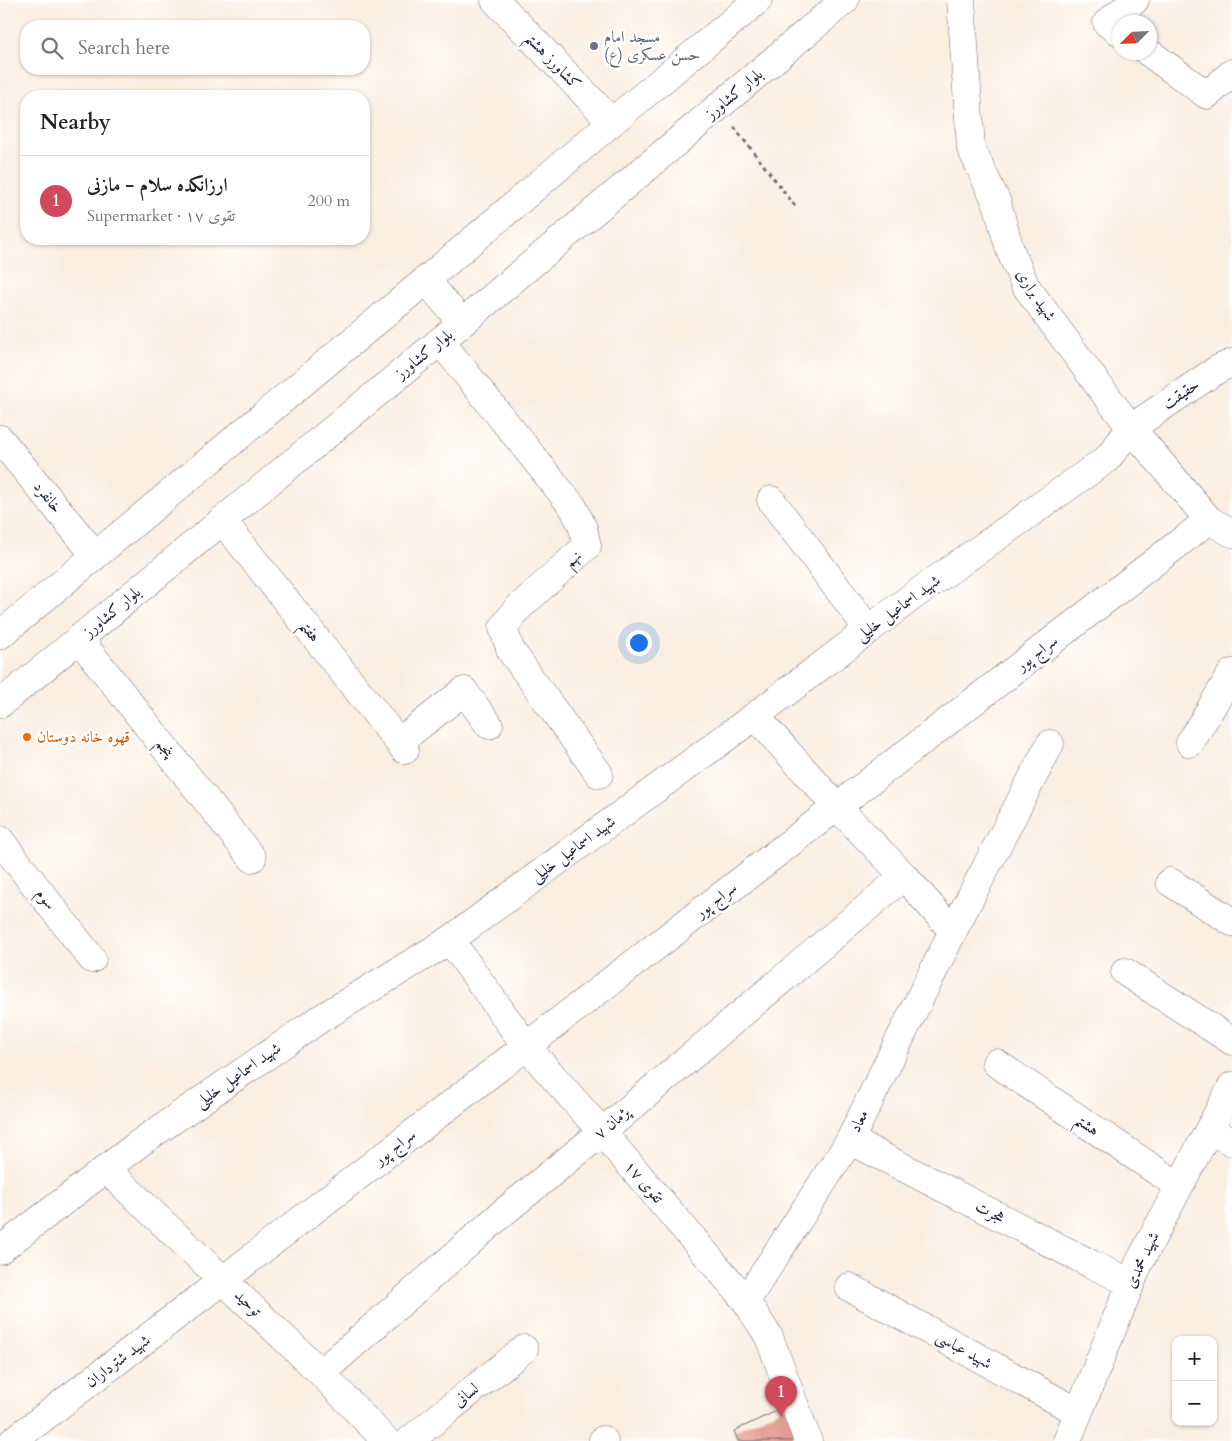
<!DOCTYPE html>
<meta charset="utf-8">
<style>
:root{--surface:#fff;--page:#f6f6f6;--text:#202124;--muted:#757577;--line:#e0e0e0;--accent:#d1495b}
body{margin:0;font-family:Cardo,Amiri,serif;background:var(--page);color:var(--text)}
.controls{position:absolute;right:15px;bottom:15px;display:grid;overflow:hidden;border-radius:10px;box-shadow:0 1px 4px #0004}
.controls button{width:45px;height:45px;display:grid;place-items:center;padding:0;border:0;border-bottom:1px solid var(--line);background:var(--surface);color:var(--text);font:25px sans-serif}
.compass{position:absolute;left:1112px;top:15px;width:45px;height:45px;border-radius:50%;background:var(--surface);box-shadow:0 1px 4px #0004;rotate:246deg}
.you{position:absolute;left:638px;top:642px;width:18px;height:18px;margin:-12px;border:4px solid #fff;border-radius:50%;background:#1a73e8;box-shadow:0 0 0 8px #1a73e833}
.badge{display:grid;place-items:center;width:32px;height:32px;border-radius:50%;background:var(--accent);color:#fff;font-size:16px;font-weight:700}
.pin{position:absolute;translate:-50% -41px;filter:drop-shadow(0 1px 2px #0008)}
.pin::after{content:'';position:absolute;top:26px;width:18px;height:15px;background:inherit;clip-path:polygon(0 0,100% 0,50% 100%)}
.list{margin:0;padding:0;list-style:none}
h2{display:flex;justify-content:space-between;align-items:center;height:65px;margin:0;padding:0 20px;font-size:21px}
h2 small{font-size:16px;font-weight:400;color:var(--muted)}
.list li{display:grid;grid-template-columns:32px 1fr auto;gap:15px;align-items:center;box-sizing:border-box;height:90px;padding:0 20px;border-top:1px solid var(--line)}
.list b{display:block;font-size:19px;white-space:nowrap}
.list p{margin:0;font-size:16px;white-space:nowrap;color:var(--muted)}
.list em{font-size:16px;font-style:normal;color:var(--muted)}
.icon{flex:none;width:28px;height:28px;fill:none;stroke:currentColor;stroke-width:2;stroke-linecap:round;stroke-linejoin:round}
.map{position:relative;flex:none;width:1232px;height:1441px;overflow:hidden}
.search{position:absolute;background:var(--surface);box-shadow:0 1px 4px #0004;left:20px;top:20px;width:350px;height:55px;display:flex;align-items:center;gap:12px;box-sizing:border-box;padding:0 18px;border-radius:20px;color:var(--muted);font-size:19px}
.panel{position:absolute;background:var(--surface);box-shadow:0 1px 4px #0004;left:20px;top:90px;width:350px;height:155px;border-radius:20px}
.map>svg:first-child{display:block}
.building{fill:#e49b91}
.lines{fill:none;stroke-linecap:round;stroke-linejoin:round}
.minor-casing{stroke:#6e6975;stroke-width:29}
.major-casing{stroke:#6e6975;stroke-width:29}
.path{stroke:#6e6975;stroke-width:3;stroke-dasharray:4 4;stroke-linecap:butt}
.minor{stroke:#fff;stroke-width:28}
.major{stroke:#fff;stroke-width:28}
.worship-dot{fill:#6b7280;stroke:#fff;stroke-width:2}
.food-dot{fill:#e8710a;stroke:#fff;stroke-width:2}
.labels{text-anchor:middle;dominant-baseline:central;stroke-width:5;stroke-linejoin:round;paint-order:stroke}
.worship-label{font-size:16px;fill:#5b616d;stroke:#fff;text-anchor:start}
.street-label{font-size:16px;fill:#22223b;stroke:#fff}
.food-label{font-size:16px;fill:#c56008;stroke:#fff;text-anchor:start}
</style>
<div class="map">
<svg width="1232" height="1441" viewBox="0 0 1232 1441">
<rect width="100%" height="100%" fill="#fff"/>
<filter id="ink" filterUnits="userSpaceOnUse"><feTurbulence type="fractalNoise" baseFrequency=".02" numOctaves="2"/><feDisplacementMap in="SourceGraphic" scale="10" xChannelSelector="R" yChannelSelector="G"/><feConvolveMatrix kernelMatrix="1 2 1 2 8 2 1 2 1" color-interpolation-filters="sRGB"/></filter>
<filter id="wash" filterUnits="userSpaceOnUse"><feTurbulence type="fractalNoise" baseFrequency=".0096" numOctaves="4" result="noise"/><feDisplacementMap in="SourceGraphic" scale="20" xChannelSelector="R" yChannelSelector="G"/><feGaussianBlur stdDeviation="1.12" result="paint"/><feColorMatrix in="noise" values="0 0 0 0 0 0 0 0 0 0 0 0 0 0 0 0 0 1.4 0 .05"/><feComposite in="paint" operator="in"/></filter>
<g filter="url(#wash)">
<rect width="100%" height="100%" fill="#faeee0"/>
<g id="blocks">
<path class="building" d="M793 1403 808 1441H738L734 1431Z"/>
</g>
</g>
<g filter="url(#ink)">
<use href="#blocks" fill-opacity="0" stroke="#6e6975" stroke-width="1"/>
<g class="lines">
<defs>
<path id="minor" d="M495 0 612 122
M961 0 971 148 997 203 1010 250 1025 285 1096 382 1131 428 1209 520 1232 533
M1120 32 1107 23 1135 0
M1148 52 1207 95 1232 73
M440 341 573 507 583 528 587 546 516 610 503 628 511 651 599 774
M0 439 95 555
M771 500 869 630
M222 520 405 750
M79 639 252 858
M755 716 837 807 904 876 953 931
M399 742 464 691 489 725
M1190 743 1232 673
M0 840 92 959
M1170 882 1232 922
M450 940 526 1046 602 1132 746 1301 769 1337 808 1441
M1125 972 1232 1041
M996 1063 1179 1186
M1209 1129 1232 1142
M850 1140 1091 1264 1131 1283
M106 1169 321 1373 386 1441
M0 1250 141 1142 320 1019 450 940 755 716 913 596 1107 459 1131 428 1218 369 1232 363
M849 1287 1078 1412
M746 1301 850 1140 953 931 1050 744
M321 1373 505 1211 602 1132 904 876
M603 1440 604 1441
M13 1441 223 1280 1209 520
M409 1441 524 1349
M1067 1441 1139 1263 1232 1086"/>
<path id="major" d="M426 280 462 323
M0 635 426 280 612 122 758 0
M0 704 462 323 845 0"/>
</defs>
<use href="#minor" class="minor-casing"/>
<use href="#major" class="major-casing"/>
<path class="path" d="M734 127 796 207"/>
<use href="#minor" class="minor"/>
<use href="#major" class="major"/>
</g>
</g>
<circle class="worship-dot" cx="594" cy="46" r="5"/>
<circle class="food-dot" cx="27" cy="737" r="5"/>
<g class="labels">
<g class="worship-label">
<text x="604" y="37">مسجد امام<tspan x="604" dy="18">حسن عسکری (ع)</tspan></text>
</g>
<g class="street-label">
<text transform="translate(553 61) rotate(46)">کشاورز هشتم</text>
<text transform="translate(734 94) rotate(-40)">بلوار کشاورز</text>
<text transform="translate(1036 295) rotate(57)">شهید براری</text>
<text transform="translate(424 354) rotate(-39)">بلوار کشاورز</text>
<text transform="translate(1181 394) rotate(-34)">حقیقت</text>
<text transform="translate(48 497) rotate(51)">خانفرد</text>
<text transform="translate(573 559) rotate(-42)">نهم</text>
<text transform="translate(898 608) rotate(-36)">شهید اسماعیل خلیلی</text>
<text transform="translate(112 612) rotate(-40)">بلوار کشاورز</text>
<text transform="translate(310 631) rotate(51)">هفتم</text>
<text transform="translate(1037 653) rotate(-38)">سراج پور</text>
<text transform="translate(165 748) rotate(52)">پنجم</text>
<text transform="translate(573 849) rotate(-36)">شهید اسماعیل خلیلی</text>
<text transform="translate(46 899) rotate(52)">سوم</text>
<text transform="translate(716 900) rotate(-38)">سراج پور</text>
<text transform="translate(238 1075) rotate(-35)">شهید اسماعیل خلیلی</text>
<text transform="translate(859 1121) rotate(-64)">معاد</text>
<text transform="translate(612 1123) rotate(-40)">پژمان ۷</text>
<text transform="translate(1087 1125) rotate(34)">هشتم</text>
<text transform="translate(395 1147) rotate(-38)">سراج پور</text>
<text transform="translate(644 1182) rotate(49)">تقوی ۱۷</text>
<text transform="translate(990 1212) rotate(27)">هجرت</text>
<text transform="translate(1142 1260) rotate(-65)">شهید محمدی</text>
<text transform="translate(248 1303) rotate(44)">توحید</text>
<text transform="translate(964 1350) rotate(29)">شهید عباسی</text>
<text transform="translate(118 1361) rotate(-37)">شهید شترداران</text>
<text transform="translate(466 1395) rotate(-39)">لسانی</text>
</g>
<g class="food-label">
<text x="37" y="737">قهوه خانه دوستان</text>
</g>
</g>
</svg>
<div class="controls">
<button>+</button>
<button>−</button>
</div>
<svg class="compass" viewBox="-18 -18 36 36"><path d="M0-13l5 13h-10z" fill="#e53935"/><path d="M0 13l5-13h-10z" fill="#757577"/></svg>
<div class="you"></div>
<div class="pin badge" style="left:781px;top:1417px">1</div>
<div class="search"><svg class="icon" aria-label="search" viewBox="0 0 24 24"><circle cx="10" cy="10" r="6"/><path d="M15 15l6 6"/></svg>Search here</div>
<section class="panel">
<h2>Nearby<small></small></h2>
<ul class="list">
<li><span class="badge">1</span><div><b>ارزانکده سلام - مازنی</b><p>Supermarket · تقوی ۱۷</p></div><em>200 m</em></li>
</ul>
</section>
</div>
